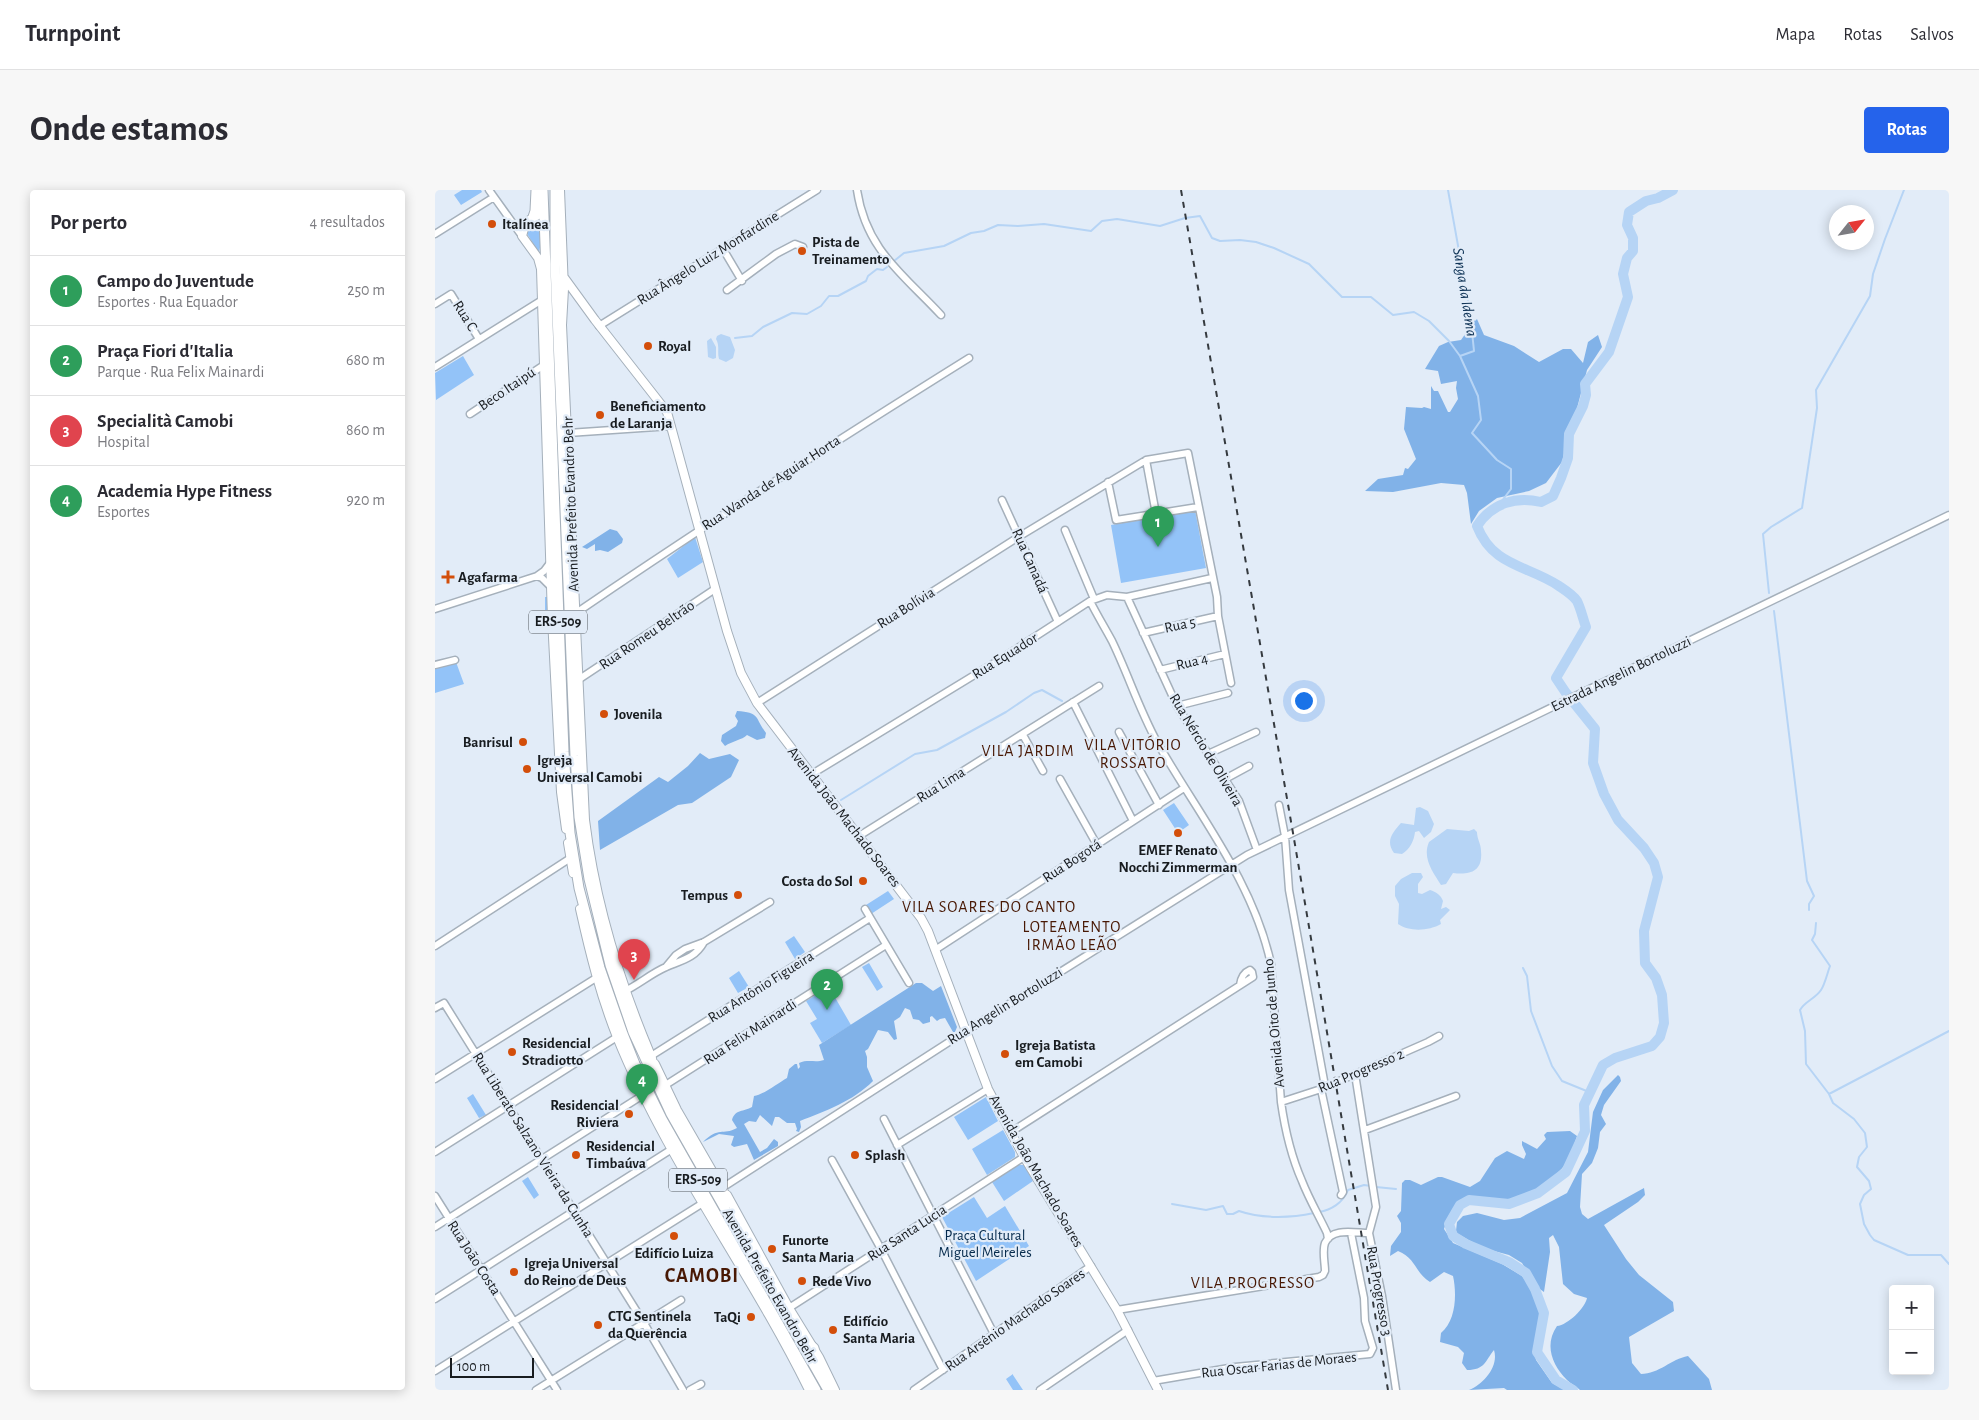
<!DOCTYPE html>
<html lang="pt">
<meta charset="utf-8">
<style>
:root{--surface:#fff;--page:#f7f7f7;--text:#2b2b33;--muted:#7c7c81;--line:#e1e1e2;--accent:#2563eb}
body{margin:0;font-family:"Alegreya Sans",sans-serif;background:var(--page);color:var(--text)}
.controls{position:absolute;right:15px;bottom:15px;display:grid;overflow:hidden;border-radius:5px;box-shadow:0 2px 12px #0003}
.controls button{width:45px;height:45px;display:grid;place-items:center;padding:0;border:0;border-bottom:1px solid var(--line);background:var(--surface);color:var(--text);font:25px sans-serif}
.compass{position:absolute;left:1394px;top:15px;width:45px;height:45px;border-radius:50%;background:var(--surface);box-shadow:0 2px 12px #0003;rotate:59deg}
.scale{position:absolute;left:15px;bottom:12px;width:84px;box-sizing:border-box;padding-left:5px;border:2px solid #181c20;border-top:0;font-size:14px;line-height:18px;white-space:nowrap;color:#181c20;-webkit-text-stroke:4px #e2ecf8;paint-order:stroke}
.you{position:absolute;left:868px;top:510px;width:18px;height:18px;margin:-12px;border:4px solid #fff;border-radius:50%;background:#1a73e8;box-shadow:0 0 0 8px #1a73e833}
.badge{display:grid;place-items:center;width:32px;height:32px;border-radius:50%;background:var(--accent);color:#fff;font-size:16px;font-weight:700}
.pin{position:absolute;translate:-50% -41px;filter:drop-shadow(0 1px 2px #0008)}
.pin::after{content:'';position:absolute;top:26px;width:18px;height:15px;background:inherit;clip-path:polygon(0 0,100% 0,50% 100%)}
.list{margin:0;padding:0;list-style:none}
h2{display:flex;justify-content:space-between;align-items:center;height:65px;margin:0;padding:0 20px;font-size:21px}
h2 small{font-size:16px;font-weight:400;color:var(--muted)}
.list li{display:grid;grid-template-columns:32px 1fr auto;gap:15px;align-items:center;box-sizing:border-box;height:70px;padding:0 20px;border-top:1px solid var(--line)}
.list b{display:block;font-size:19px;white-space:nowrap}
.list p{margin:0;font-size:16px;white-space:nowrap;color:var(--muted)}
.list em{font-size:16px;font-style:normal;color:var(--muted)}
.map{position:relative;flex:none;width:1514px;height:1200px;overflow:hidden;border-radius:5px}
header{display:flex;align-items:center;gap:30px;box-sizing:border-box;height:70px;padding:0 25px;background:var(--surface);border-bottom:1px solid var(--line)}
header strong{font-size:24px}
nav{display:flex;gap:28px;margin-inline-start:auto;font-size:18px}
.intro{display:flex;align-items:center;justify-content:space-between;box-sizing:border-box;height:120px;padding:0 30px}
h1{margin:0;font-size:35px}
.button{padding:12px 22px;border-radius:5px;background:var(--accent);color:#fff;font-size:18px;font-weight:700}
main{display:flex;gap:30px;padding:0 30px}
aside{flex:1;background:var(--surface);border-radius:5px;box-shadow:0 2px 12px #0003}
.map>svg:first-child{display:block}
.green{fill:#93c3f8}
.forest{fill:#81b2e8}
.water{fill:#b6d4f5}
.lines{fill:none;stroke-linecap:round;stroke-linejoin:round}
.stream{stroke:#b6d4f5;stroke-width:2}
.river{stroke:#b6d4f5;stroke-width:10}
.minor-casing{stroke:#a5b0bb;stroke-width:9}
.major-casing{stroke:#a5b0bb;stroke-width:10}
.highway-casing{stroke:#a5b0bb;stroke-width:11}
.minor{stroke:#fff;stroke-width:6}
.major{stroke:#fff;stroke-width:8}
.highway{stroke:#fff;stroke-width:9}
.rail{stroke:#353a3f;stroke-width:2;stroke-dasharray:6 6;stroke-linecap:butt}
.poi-dot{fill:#d34e0a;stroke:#e2ecf8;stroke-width:2}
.labels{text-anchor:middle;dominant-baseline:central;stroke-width:4.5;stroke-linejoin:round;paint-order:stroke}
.shield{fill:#e2ecf8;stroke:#555a61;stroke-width:1}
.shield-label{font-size:14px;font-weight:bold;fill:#181c20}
.poi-label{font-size:15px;font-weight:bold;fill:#181c20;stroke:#e2ecf8;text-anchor:start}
.street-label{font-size:15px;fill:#181c20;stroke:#e2ecf8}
.park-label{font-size:15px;fill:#062b4d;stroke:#e2ecf8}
.water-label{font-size:16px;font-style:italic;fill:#103457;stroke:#e2ecf8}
.neighbourhood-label{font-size:16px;letter-spacing:1px;fill:#481804;stroke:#e2ecf8}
.district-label{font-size:20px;font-weight:bold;letter-spacing:1px;fill:#481804;stroke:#e2ecf8}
</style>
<header>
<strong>Turnpoint</strong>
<nav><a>Mapa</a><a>Rotas</a><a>Salvos</a></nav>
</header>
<div class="intro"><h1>Onde estamos</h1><a class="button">Rotas</a></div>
<main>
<aside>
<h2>Por perto<small>4 resultados</small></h2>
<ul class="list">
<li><span class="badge" style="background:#2e9e5b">1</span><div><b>Campo do Juventude</b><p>Esportes · Rua Equador</p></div><em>250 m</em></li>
<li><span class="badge" style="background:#2e9e5b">2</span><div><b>Praça Fiori d'Italia</b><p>Parque · Rua Felix Mainardi</p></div><em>680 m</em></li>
<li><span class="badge" style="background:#e0444e">3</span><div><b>Specialità Camobi</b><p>Hospital</p></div><em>860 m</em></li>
<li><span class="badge" style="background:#2e9e5b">4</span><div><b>Academia Hype Fitness</b><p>Esportes</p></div><em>920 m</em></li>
</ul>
</aside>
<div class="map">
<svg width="1514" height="1200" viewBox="0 0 1514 1200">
<rect width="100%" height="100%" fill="#e2ecf8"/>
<path class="green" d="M27 0H46L47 2 26 15 19 5Z
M102 29H106L107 45 104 63 91 42 94 33Z
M116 110 120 111 127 304 124 299Z
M28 166 39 185 1 210 0 183Z
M124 309 127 337 138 574 134 559Z
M760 320 771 378 686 393 676 335Z
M260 347 268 372 243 388 232 369Z
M110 407H112L113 442 110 439Z
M21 472 29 494 0 503V479Z
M739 613 754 635 743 643 728 620Z
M453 701 459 709 436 724 431 715Z
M359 746 370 762 360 769 350 752Z
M434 773 448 797 442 801 427 777Z
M304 781 314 797 303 803 294 788Z
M394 797 416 835 387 853 375 833 382 829 371 811Z
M38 904 51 925 44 928 32 908Z
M551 907 563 931 533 950 519 927Z
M568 940 580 962V967L552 985 537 959Z
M583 975H589L598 991 569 1011 557 992Z
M93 987 104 1005 99 1009 87 991Z
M539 1007 552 1028 570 1016 594 1056 541 1091 507 1027Z
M339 1119 345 1121 389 1200H385L369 1169Z
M578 1184V1185L588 1200H578L571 1189Z"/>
<path class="forest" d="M1036 128 1040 131 1042 129 1049 145 1079 156 1104 172 1128 159H1136L1148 173 1153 152 1163 145 1167 157 1152 180 1141 222 1131 245 1132 252 1127 272 1111 293 1094 301 1062 308 1044 321 1036 334 1032 303 1029 295 1006 293 958 302 930 301 943 289 968 285 970 278 973 279 981 269 969 239 971 217 987 218 989 217 996 219V196L999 201H1003L1013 222H1015L1023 209 1021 198 1022 191 1006 194 1003 181 990 179 1004 156 1013 152 1026 150 1033 140V131Z
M175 339 182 341 188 349 187 353 173 362 165 360 160 361V354L152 359 147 357Z
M302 521C326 523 319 527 331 543L330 548 322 550 312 545C307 550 297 551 290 556L286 551 287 545 301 536 303 531 300 526Z
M265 563 274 569 295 564 304 570 296 587 257 613 243 615 165 660 163 631 224 587 233 592 253 576Z
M481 793H487L498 801 506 796 522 837 520 842H518L510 828 505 829 502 831 497 826 495 827V832L488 834 484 830 478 829 475 820 470 818 465 827 459 831 462 849 459 850 453 842 443 840 433 859 430 861 432 867V877L438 891C418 911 391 921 365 931L366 937 364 942 361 941 362 939 360 933H352L344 927H340L337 936 325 925 321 932 314 931 309 934 325 962 332 958 339 949 343 952V956L319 970 312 954 299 957 296 955 299 946 284 944 268 952C284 936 287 946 302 938L297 930C300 919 309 922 317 917L319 906C328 905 343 893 352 888L354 879 360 874H362L363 879 365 877 364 873C373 869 381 873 389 870L384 855Z
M1183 885 1185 887 1186 891 1169 915 1166 925 1171 934 1165 942 1163 958 1157 973 1147 984 1145 1017 1147 1024 1153 1029 1209 998 1210 1005 1203 1012 1169 1035 1191 1069 1204 1085 1238 1112 1239 1121 1194 1147 1197 1173 1206 1184C1224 1184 1236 1169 1253 1166L1274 1189 1277 1200H1145C1141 1196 1136 1194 1132 1190 1117 1175 1109 1155 1122 1136 1133 1135 1150 1118 1152 1108L1139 1104 1128 1094 1124 1057 1118 1045 1114 1048 1115 1062 1109 1102 1102 1097 1087 1073 1074 1065 1048 1058 1023 1044 1021 1041 1022 1032 1028 1026 1042 1023 1069 1030 1085 1028 1132 1003 1153 962 1158 922 1168 900Z
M1135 941 1142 946C1139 954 1137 965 1132 972 1121 988 1089 1012 1069 1012 1056 1013 1043 1005 1030 1009 1017 1014 1013 1027 1009 1039L1018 1053 1067 1074 1087 1086 1095 1097 1105 1124 1104 1141 1099 1161 1101 1170 1117 1193 1130 1200H1072L1069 1198 1034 1200C1049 1194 1064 1176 1059 1160 1050 1171 1050 1180 1032 1180L1027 1173 1029 1163 1023 1157 1005 1152 1006 1143C1021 1131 1022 1104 1018 1086L1009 1082 995 1092C980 1083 981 1068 963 1061L955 1066 956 1056 966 1042V1033L962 1026 966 1021 967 993 970 990H975L986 995 1003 987H1007L1035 997 1045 991 1060 968 1072 961 1089 969 1091 964 1087 955V951L1102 959 1111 949 1109 945 1112 942Z"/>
<path class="water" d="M286 144 295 147 300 160 298 168 291 172 284 169C282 162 285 156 281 149L282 146Z
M276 148 281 157V168L278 169 273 167 272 151Z
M985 617 993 621 999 634 996 642 989 648 984 641 980 642C979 651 975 659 967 664L959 663C950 651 958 642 966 633L979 635 981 618Z
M1012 639 1034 641 1039 639 1042 642C1042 649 1046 654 1046 661 1048 682 1035 685 1018 683L1011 694 1006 695C998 682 987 668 994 652Z
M977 683H986L988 687 983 694V703L987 704 995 700C1001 702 1006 705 1008 711L1006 719 1011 717 1015 720 1005 730 1006 734C994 741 974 742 963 734L964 714 960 706V696L966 689Z"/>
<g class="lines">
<path class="stream" d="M1013 0 1035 122 1039 161 1025 166
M459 71 469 63 509 56 536 43 549 41 563 35 583 36 609 34 656 41 667 31 682 29 725 36 750 28 765 26 777 48 785 51 805 50 821 52 839 58 874 74 907 107H936L958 125 979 122 994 131 1014 151 1025 166 1043 206 1046 230 1037 243 1062 270 1076 279V299L1063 316
M300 148 317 146 328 137 357 123 372 124 386 116 394 106H403L431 91 433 86 442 79 448 80 452 77
M1334 403 1328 344 1336 337 1367 318 1382 218 1381 200 1435 106 1438 84 1450 49 1469 0
M1339 421 1372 691 1379 706 1374 714V720
M406 610 480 564 502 560 571 522 599 503 607 500 627 511
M1381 733 1380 744 1377 750 1395 776C1392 784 1390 794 1386 800 1380 809 1370 811 1365 820L1370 841 1371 874 1394 904 1398 913 1419 929 1430 943 1432 957 1424 967 1422 977 1434 991 1436 999 1429 1005 1425 1014 1429 1034 1435 1045 1439 1050 1473 1065H1506L1514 1074
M1088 778 1092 786 1096 821 1117 876 1127 891 1154 902
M1394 904 1514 841
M941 997 961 999
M737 1014 771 1020 788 1016 792 1024H798L804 1021C827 1029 856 1028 879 1023
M884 1022C896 1020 908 1013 913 1000L929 995 936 996"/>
<path class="river" d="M1138 1200 1121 1190 1102 1162 1109 1123 1100 1099 1091 1083 1074 1072 1031 1054 1018 1046 1014 1034 1025 1015 1034 1010 1074 1014 1103 1003 1131 982 1150 941 1149 915 1168 875 1180 868 1217 856 1225 847 1229 833 1227 805 1221 788 1210 773 1209 741 1223 687 1219 673 1209 658 1183 630 1169 604 1158 573 1160 539 1131 503 1121 488 1151 437C1148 429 1146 419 1142 411 1138 405 1130 400 1124 396 1093 375 1058 377 1042 336 1057 313 1081 306 1106 312L1118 306 1126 288 1133 268 1134 244 1148 216 1151 205 1150 194 1174 162 1193 107 1188 84 1192 68 1198 61V48L1192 35 1194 22 1211 11 1223 8 1238 0"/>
<defs>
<path id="minor" d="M54 0 87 46
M422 0C431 60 468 84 506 125
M0 44 59 7
M288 59 307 91
M292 100 341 64 360 54 368 57
M0 114 16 104 44 149
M164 136 382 0
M0 177 107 110
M35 224 109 175
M133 243 236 236
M711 270 721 324
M673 292 681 330 763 317
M567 310 623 432
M630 340 659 409
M102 386 107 388 116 397
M692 407 742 516 804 611 822 660
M655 411C662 425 670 438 677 451 693 484 704 519 722 552 763 624 818 691 836 774L846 912C850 940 856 966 867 991 874 1009 884 1026 892 1043L893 1049
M0 419 102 386 109 381 115 373
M141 423C270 335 401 251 534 168
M708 443 783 426
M0 475 20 470
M725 480 790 464
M143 490 280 399
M638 512 698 631
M322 513 585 346 711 270 753 263 782 407 783 426 796 493
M742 516 793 503
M684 542 724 615
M588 545 608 581
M773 564 821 542
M377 584 569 467 655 411 672 405 692 407 777 388
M625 589 662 655
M790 589 814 576
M844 615 850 646 854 700 890 896
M424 646 664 496
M430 719 474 793
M0 756 134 669
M500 760 749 598
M231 777 241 765 250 759 269 752 335 712
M190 801C204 794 217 783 231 777 248 770 260 768 269 752
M0 818 9 813 209 1133 248 1200
M216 866 435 728
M920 884 941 1017 934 1043 947 1106 961 1200
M0 889 161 788
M229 896 451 755
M886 899 908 1002 906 1005
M846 912 886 899 993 852 1004 846
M449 929 559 1144
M930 940 1021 906
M576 942 818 787 817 782 815 780C808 783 806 788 805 795
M462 955 553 899
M0 962 182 847
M397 970 446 1059 508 1180
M287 998 531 841 812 665 1514 325
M0 1006 122 1200
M0 1037 208 905
M0 1109 237 959
M354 1118 589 967
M682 1120 884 1087 888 1085 890 1081C890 1073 887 1061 890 1053 897 1037 920 1043 934 1043
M0 1181 268 1013
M718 1191 800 1177 935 1164 938 1158 930 1131 929 1108 916 1043
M101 1200 246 1110
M255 1200 266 1194
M479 1200 656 1076
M605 1200 693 1140"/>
<path id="major" d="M125 0 129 99 127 135 150 630C160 710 183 787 214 861
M103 25 91 32 87 46 103 68 106 79 117 428 126 602 131 639
M128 86 160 130 232 222 292 441 306 483 322 513 486 728 493 741 553 899 589 967 682 1120 723 1200
M133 653 138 683
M145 719C155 764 165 804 182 847 232 971 315 1080 374 1200
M220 874 242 920 283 991
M292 1005 354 1118 384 1167 400 1200"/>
<path id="highway" d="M108 0 129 562 135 643 144 698 165 778 188 844 200 874 227 929 381 1200
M120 0V74L140 566 144 627 154 689 175 775 198 842 236 924 393 1200
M98 27 100 21 101 0
M207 855 216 866 219 881
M276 986 287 998 292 1013
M367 1148 379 1158 382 1174"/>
</defs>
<use href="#minor" class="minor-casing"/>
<use href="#major" class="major-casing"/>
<use href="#highway" class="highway-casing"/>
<use href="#minor" class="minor"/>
<use href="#major" class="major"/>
<use href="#highway" class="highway"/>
<path class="rail" d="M746 0 858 643 953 1200"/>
</g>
<g class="poi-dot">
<circle cx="57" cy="34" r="5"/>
<circle cx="367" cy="61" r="5"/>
<circle cx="213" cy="156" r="5"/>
<circle cx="165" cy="225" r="5"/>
<path d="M10.5 379.5h5v5h5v5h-5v5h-5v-5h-5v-5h5z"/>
<circle cx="169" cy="524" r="5"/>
<circle cx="88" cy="552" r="5"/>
<circle cx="92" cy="579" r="5"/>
<circle cx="743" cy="643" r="5"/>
<circle cx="428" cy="691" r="5"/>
<circle cx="303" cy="705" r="5"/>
<circle cx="77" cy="862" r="5"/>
<circle cx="570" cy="864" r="5"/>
<circle cx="194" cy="924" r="5"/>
<circle cx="141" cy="965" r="5"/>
<circle cx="420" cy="965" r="5"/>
<circle cx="239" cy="1046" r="5"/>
<circle cx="337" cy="1059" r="5"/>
<circle cx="79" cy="1082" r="5"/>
<circle cx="367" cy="1091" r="5"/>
<circle cx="316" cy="1127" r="5"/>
<circle cx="163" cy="1135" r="5"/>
<circle cx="398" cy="1140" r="5"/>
</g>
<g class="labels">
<g class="shield">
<rect x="94" y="420.5" width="58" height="23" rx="4"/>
<rect x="234" y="978.5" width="58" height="23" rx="4"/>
</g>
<g class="shield-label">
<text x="123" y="432">ERS-509</text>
<text x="263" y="990">ERS-509</text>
</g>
<g class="poi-label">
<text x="67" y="34">Italínea</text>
<text x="377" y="52">Pista de<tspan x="377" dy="17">Treinamento</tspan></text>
<text x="223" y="156">Royal</text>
<text x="175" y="216">Beneficiamento<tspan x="175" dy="17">de Laranja</tspan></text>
<text x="23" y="387">Agafarma</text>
<text x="179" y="524">Jovenila</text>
<text x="78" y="552" text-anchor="end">Banrisul</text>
<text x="102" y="570">Igreja<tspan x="102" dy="17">Universal Camobi</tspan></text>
<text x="743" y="660" text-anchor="middle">EMEF Renato<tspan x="743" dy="17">Nocchi Zimmerman</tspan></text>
<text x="418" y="691" text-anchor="end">Costa do Sol</text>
<text x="293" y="705" text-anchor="end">Tempus</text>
<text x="87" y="853">Residencial<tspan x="87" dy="17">Stradiotto</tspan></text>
<text x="580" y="855">Igreja Batista<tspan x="580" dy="17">em Camobi</tspan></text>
<text x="184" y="915" text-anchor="end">Residencial<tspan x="184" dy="17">Riviera</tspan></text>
<text x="151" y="956">Residencial<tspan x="151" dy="17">Timbaúva</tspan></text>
<text x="430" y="965">Splash</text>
<text x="347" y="1050">Funorte<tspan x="347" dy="17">Santa Maria</tspan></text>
<text x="239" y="1063" text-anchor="middle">Edifício Luiza</text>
<text x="89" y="1073">Igreja Universal<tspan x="89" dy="17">do Reino de Deus</tspan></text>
<text x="377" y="1091">Rede Vivo</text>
<text x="173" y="1126">CTG Sentinela<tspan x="173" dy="17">da Querência</tspan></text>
<text x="306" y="1127" text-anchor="end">TaQi</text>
<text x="408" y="1131">Edifício<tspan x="408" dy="17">Santa Maria</tspan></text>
</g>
<g class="street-label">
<text transform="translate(273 68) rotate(-32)">Rua Ângelo Luiz Monfardine</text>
<text transform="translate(30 126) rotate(58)">Rua C</text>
<text transform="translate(72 199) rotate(-34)">Beco Itaipú</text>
<text transform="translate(336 293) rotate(-33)">Rua Wanda de Aguiar Horta</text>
<text transform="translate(136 314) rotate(-92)">Avenida Prefeito Evandro Behr</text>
<text transform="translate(595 371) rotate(66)">Rua Canadá</text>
<text transform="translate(471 418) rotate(-32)">Rua Bolívia</text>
<text transform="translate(745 435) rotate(-12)">Rua 5</text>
<text transform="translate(212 445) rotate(-34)">Rua Romeu Beltrão</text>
<text transform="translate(570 466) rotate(-32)">Rua Equador</text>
<text transform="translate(757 472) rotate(-14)">Rua 4</text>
<text transform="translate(1186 484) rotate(-26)">Estrada Angelin Bortoluzzi</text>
<text transform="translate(771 560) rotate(59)">Rua Nércio de Oliveira</text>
<text transform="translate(506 595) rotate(-32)">Rua Lima</text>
<text transform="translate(409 627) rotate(52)">Avenida João Machado Soares</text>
<text transform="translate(637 671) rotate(-33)">Rua Bogotá</text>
<text transform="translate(326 797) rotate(-32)">Rua Antônio Figueira</text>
<text transform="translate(570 816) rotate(-32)">Rua Angelin Bortoluzzi</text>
<text transform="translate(839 833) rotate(-95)">Avenida Oito de Junho</text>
<text transform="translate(315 842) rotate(-33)">Rua Felix Mainardi</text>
<text transform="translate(926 881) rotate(-23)">Rua Progresso 2</text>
<text transform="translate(98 955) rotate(58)">Rua Liberato Salzano Vieira da Cunha</text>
<text transform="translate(601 981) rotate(60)">Avenida João Machado Soares</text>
<text transform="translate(472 1043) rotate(-33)">Rua Santa Lucia</text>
<text transform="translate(39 1068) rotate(57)">Rua João Costa</text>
<text transform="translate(335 1096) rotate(60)">Avenida Prefeito Evandro Behr</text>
<text transform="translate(944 1101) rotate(80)">Rua Progresso 3</text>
<text transform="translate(580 1130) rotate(-35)">Rua Arsênio Machado Soares</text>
<text transform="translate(844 1175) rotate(-6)">Rua Oscar Farias de Moraes</text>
</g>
<g class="park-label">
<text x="550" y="1045">Praça Cultural<tspan x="550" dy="17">Miguel Meireles</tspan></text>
</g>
<g class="water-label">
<text transform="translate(1030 102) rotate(81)">Sanga da Idema</text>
</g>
<g class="neighbourhood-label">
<text x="698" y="555">VILA VITÓRIO<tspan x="698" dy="18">ROSSATO</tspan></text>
<text x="593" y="561">VILA JARDIM</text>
<text x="554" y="717">VILA SOARES DO CANTO</text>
<text x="637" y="737">LOTEAMENTO<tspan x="637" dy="18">IRMÃO LEÃO</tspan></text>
<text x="818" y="1093">VILA PROGRESSO</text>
</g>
<g class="district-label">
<text x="267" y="1086">CAMOBI</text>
</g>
</g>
</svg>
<div class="controls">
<button>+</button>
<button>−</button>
</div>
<svg class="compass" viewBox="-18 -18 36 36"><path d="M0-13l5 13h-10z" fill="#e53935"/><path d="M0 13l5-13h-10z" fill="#7c7c81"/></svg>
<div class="scale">100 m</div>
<div class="you"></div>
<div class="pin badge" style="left:723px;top:357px;background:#2e9e5b">1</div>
<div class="pin badge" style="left:392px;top:820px;background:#2e9e5b">2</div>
<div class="pin badge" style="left:199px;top:790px;background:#e0444e">3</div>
<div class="pin badge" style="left:207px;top:915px;background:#2e9e5b">4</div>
</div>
</main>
